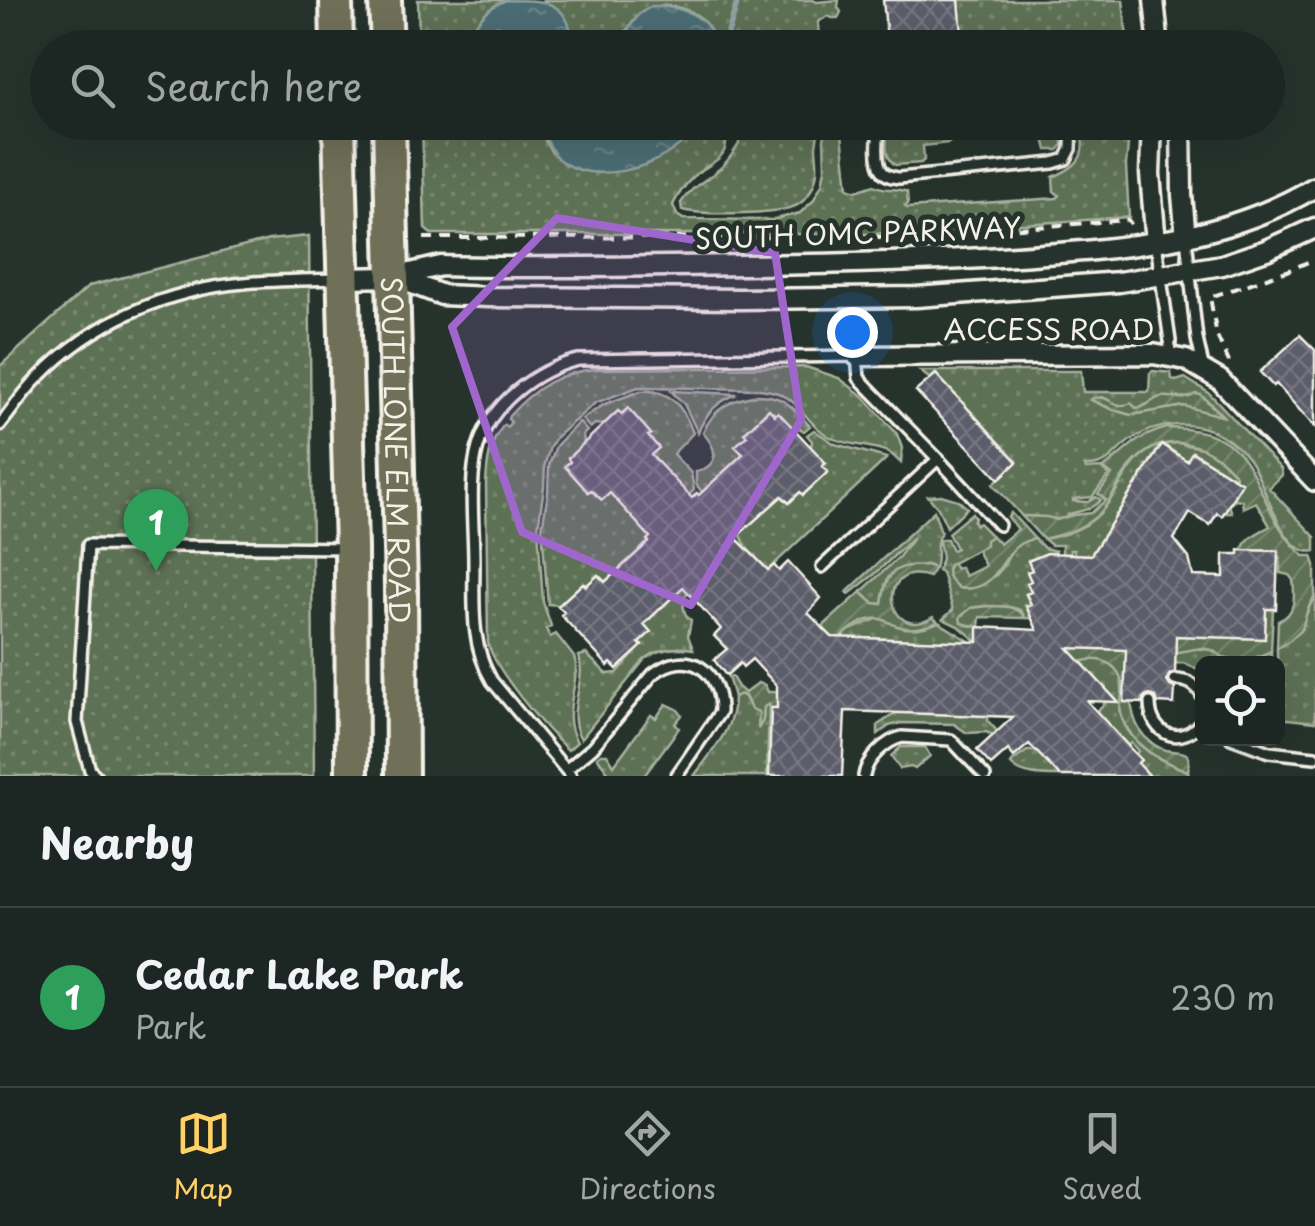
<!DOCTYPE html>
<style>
:root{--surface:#1c2622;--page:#29322f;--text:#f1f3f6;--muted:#a0a5a5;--line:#3a4340;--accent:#ffd166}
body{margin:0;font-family:"Playpen Sans",sans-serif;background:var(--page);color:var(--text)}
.controls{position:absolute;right:30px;bottom:30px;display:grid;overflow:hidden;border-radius:15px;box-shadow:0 10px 40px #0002}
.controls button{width:90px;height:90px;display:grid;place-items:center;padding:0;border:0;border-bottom:2px solid var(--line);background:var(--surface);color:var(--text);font:50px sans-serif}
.you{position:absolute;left:852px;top:332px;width:35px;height:35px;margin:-25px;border:8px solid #fff;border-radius:50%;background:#1a73e8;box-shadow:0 0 0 15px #1a73e833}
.badge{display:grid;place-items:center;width:65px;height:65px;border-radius:50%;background:var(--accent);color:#fff;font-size:32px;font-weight:700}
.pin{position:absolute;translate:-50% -82px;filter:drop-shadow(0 2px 5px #0008)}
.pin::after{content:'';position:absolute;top:52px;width:35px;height:30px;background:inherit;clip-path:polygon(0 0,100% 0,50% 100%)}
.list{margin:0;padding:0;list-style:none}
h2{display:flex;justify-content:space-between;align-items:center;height:130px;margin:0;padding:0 40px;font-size:42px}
h2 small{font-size:32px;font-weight:400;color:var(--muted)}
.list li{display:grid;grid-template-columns:65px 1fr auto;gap:30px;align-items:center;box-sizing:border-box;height:180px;padding:0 40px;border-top:2px solid var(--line)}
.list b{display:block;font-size:38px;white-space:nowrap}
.list p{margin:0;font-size:32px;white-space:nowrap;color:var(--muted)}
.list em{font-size:32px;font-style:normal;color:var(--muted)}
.icon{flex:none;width:55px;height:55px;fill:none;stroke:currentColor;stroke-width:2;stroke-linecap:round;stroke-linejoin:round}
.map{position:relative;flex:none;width:1315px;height:776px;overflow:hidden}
.search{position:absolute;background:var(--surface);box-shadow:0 10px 40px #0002;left:30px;right:30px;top:30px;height:110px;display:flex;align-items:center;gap:25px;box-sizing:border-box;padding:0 35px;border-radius:55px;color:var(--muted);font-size:38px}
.sheet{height:310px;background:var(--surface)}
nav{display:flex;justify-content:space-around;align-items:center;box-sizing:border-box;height:140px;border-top:2px solid var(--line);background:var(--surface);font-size:28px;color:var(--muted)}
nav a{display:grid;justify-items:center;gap:5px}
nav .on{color:var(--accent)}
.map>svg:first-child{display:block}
.grass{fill:url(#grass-dots);stroke:#a8b19e;stroke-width:2.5;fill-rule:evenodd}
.garden{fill:url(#garden-furrows);stroke:#a8b19e;stroke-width:2.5}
.water{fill:url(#water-ripples);stroke:#8fa1a2;stroke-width:2.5}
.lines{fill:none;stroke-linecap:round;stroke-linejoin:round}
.stream{stroke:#8fa1a2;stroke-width:6}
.building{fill:url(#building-cross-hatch);stroke:#f4f1e8;stroke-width:2.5}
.service-casing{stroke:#f4f1e8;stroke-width:16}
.minor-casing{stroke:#f4f1e8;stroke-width:25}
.primary-casing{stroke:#f4f1e8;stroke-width:38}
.path{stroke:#f4f1e8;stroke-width:4;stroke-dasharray:10 8;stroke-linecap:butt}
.service{stroke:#26332d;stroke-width:9}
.minor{stroke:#26332d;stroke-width:18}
.primary{stroke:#706f59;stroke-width:30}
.marked{fill:#9f67cb;fill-opacity:0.2;stroke:#9f67cb;stroke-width:8;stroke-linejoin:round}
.labels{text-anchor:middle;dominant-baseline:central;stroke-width:10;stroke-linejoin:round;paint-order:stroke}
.street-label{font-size:28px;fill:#f4f1e8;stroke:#26332d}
</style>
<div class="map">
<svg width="1315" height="776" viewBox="0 0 1315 776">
<defs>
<pattern id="grass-dots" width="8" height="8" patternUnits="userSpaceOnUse" patternTransform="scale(2.5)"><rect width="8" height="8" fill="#5d7154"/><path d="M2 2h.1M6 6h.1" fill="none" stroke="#75866d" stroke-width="1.8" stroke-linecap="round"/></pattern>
<pattern id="garden-furrows" width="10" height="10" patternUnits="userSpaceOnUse" patternTransform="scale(2.5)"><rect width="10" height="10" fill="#5d7154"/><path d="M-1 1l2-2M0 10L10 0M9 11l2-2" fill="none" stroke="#75866d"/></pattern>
<pattern id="water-ripples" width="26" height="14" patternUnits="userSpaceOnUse" patternTransform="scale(2.5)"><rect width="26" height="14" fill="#4c6c73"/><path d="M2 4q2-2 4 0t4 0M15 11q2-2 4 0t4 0" fill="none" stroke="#668187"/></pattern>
<pattern id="building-cross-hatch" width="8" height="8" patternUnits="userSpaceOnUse" patternTransform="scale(2.5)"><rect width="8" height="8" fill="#5c5d6a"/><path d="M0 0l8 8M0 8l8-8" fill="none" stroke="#74757f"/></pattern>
</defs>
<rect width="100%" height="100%" fill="#26332d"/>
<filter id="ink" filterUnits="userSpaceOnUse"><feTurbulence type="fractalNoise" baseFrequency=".01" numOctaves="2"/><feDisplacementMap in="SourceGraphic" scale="20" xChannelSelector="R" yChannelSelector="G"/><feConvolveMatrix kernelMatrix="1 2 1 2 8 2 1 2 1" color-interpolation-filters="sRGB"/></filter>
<g filter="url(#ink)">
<path class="grass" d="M418 0H506C484 9 472 25 466 48L419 47Z
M544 0H813L817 2 839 0 838 7 841 12 838 18H832L828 16 818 22 819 34 826 38 827 45 824 47H717C714 36 706 20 695 14 679 5 653 1 640 14 630 22 623 37 616 47L574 48 572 33Z
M959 0H1123L1128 47H963Z
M422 123H498L543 137 552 153 678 146 699 123H821C819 130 817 138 816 146 816 156 819 167 816 177 814 187 808 198 799 204 784 215 702 215 682 210L681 203C692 186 704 182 718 170 727 164 733 153 739 144V140L731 135 726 139C728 160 707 164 694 176 685 185 678 194 673 205L677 215 683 219 772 220 800 213 813 201 822 184 825 169 824 139 829 123H871L865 134 847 135 844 132 842 134 848 188 856 191 874 185C886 192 896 187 907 192L908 204 905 206 907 208 1057 198 1059 195 1054 191 1053 177C1084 164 1085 155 1081 123H1130L1126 166 1129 217 873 234H431L425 229Z
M894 123H949V143L923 146 924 160 921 163 895 165C882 154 885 135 894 123Z
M954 123H1062L1063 145 1058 150H1047L1043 134 958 142 955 136Z
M309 236 314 776H0V366L89 286 269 240Z
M806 367 839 378 863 396 897 434 902 448 901 463C897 460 894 455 889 453 874 444 847 447 828 436 798 417 801 393 759 389L638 387 595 403 556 437 550 447 545 464 544 487 538 528 543 602 551 626 546 629 550 637 556 634 574 657 576 664C577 692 561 716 577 742L568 750C546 730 495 671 488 643L486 484C487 463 489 442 504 425L507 427 511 422 508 419 509 416C534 388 560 371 597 369Z
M920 371H1081L1083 392H1149L1150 373 1153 371 1171 373 1172 379 1176 381 1185 378 1209 393 1281 469 1282 475 1269 488 1315 537V551C1282 559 1265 481 1250 461 1243 451 1231 441 1221 435 1194 419 1156 423 1131 440 1113 452 1110 467 1085 466L1086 469 1101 468 1109 475 1092 497 1073 499V501L1088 502 1096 497 1101 500C1091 511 1080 510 1067 515V518C1053 521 1037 515 1022 516L993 484 1017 461 936 374 930 379ZM1103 397 1115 405 1136 408 1149 406 1161 397 1205 398 1222 415 1184 406 1131 415 1114 410 1091 400Z
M641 391C670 388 684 408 693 433L673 454 691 473 694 490 689 495 657 468 660 465 651 455 658 448 648 436 650 433 628 409 604 425 595 424 590 428 582 419 605 404Z
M671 391 737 394C718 401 705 413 698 433L684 404Z
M758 395C785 395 793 408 810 426L804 431 799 428H793L778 413 775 415 769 409 745 432 747 436 736 447 743 454 702 492 696 484V472C720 465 718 449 703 433 713 407 733 399 758 395Z
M579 422 587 431 583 435 584 443 565 467 588 491 591 490 602 500 610 493 619 503 621 502 627 509 626 511 650 537 648 540 652 545 650 547 646 544 622 566 618 576 614 573 605 582 598 575 586 586 583 583 559 605 548 604 542 528 548 493 549 465 556 446Z
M814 430 835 444 887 458 768 570 748 550 740 534 781 496 789 503 800 492 803 495 828 472 822 466 825 463 811 447 812 441 807 435Z
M1178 443 1211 450 1235 473 1236 479 1193 452 1187 461 1161 444 1091 555 1074 554V550H1070V554H1062V545H1051L1044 539C1065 535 1085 529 1100 513 1128 483 1129 444 1178 443Z
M941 495 958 500 967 508 947 527 938 508 928 496Z
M934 511 941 532C933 544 940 555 935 568 921 562 933 566 919 567 887 569 887 574 882 604L873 603 861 592 898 558 914 537 875 574 849 594 847 592Z
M972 513 975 518 973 521 976 525 979 523 992 536 987 540 986 545 949 565 947 569C957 591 960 593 982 583 987 580 992 578 996 575 1012 561 1006 541 1035 539L1044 548 1056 551 1055 554 1028 560 1033 573 1028 572 1033 584 1027 583 1032 595H1026L1032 607 1026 606 1032 618H1025C1024 616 1023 613 1021 611 1013 604 981 606 971 608L967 625 978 627V642L960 627 943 619 953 610 942 573 938 571 942 558 939 541 942 539H947L952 550 956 548 948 533Z
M685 585 691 591 684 597C683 606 683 615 691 620L688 636 693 649C675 646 660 648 645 659L581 739C564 712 587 685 579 656L586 654 607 674 617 673 642 645 639 643 644 624Z
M1315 596V722L1278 718 1277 648C1308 629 1299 624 1315 596Z
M879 618C901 627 916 631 938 622L971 642 947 641V646L899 639 840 638 850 630Z
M1147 644 1212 650 1223 657 1237 660 1255 658 1271 651V663L1202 664V671L1183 663 1167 664Z
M1093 658C1113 661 1126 674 1122 696 1121 705 1119 709 1122 719 1134 748 1160 761 1188 771L1189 776H1150L1138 763 1141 760 1136 754 1138 751 1131 743 1127 746 1112 729 1094 714 1112 696 1080 662Z
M740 694 745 697 751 709 760 712 758 729 763 720 764 707 769 704 767 776H694C712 751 734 730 734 697Z
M666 704 677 709 682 715 675 724 679 728 644 776H611L597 757 601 754H607L614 765 651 715 656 718Z
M988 709V721L997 731 993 735 986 732 967 733 954 724 901 723 889 726 878 734V725L896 713Z
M901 747H925L930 756 915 769 911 767 900 769 891 756Z
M1027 751H1038L1060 776C1043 776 1021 776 1011 764L1013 761Z"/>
<path class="garden" d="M1196 394 1201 395 1222 416 1184 406 1131 415 1114 410 1091 400 1093 398C1097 398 1101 397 1104 398 1114 402 1120 409 1131 403L1136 408C1150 407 1149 400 1160 397 1175 395 1181 403 1196 394Z
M1167 428C1271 428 1244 502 1304 556H1312L1315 565V596L1308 608 1302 629 1290 640 1277 648 1278 621C1296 615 1295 596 1293 580L1289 575 1280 573V556L1278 555 1277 551 1242 550C1246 537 1259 533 1270 526L1256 502 1243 508 1242 500 1235 499 1229 505 1232 513H1223L1236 476C1210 440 1160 428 1130 467 1118 481 1112 500 1100 513 1084 529 1064 534 1043 539L1022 516 1047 517 1057 520 1073 515 1091 513 1106 500 1098 494 1112 475 1103 468C1129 449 1134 437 1167 428Z
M1011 513 1035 539C998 542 1005 594 959 588 951 582 941 571 952 563L956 569 960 567 965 576 985 566 977 550 986 545V540L992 536 1000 544 1018 529 1008 517Z
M926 565 935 568 929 577C875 559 886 646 933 617L938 622C925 628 911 631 897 626 891 624 887 620 881 619 867 616 844 631 838 642L821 628 861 592 873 603 882 604C884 587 887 568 909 566 914 565 920 566 926 565Z
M989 606C1003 607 1017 604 1025 618L980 617 979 627 961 623 960 617 971 608Z
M1266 609H1273L1271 651 1255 658 1237 660 1223 657 1212 650 1201 648 1178 652 1170 650 1151 635 1264 639Z
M1061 641 1129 650C1131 676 1125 716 1145 737 1150 742 1158 748 1165 750 1181 754 1192 746 1188 771 1159 760 1133 748 1122 717 1118 707 1122 702 1122 693 1124 666 1104 655 1080 662Z
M728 677H732L738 687 745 693 758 683 765 685 768 692H781V699L777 700V708H771L769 776V704L764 707 763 720 758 729 759 712 751 709 745 696 740 694 734 697Z"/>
<path class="water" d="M506 0C548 0 568 0 574 47H466C472 25 484 9 506 0Z
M652 6C682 6 710 15 717 47H616L639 14Z
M498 123 698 122 699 123C692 130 686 140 678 146 649 170 593 184 561 161 551 155 552 143 543 137 534 130 510 127 498 123Z"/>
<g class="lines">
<path class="stream" d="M717 43 726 40 738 0"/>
</g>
<path class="building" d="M883 0H959L963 48H888Z
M1300 335 1315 350V427L1276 384 1273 386 1260 372Z
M936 374 1017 462 999 479 916 391Z
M628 408 651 434 648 436 659 448 651 455 692 498 697 493 699 495 743 454 735 446 747 436 744 433 769 409 775 415 778 412 826 463 822 466 828 472 803 495 800 492 789 503 782 496 737 536V539L768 570 774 565 779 571 788 562 821 598 808 613 832 637 978 642V627L1037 630 1026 606 1031 604 1026 594 1031 592 1027 583 1031 581 1027 572 1032 570 1028 561 1047 553 1091 555 1162 444 1187 461 1192 452 1242 483 1222 516 1217 513 1210 525 1190 513 1174 539 1189 558 1193 576 1224 577V554H1239V550L1278 551 1276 609H1266L1265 639 1176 636 1175 672 1169 675 1167 681 1170 686 1175 688 1174 704 1158 703 1156 697 1150 695 1144 697 1142 703 1124 702 1126 650 1068 648 1118 702 1087 701 1141 760 1138 763 1150 776H1060L1029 744 1014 757 1008 750 991 765 977 750 1013 717 845 711 842 776H769L771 708H777V686L752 659 743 667 740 663 727 675 725 674 714 660 727 649 714 636 721 629 683 587 644 624 651 632 639 643 642 646 617 669 611 663 608 666 561 615 564 612 558 606 583 583 586 586 598 575 605 582 649 542 647 540 650 537 610 493 602 500 591 490 588 492 565 466 570 462 568 458 618 411 622 414Z"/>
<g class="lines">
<defs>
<path id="service" d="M882 122C877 133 875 162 883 172 888 177 893 177 899 178L1053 163 1066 159 1071 149 1072 122
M1186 238 1197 339 1203 366
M1156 243 1170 341 1169 357
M0 425C13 409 24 391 39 377 93 321 167 290 244 283 274 280 306 280 336 279
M938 459 999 525
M1175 680C1187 680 1197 685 1202 696
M1150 703C1150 736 1183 748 1202 720
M1231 738 1269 752 1315 757
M566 770 593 747 653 674C688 647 721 670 720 712L676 776
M96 776 90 770 77 722 88 545 348 548
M571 776 492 681C470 644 474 604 474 562 474 525 468 482 478 447 491 403 536 370 578 360L857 356 859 378 938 459 822 567
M864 776C866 760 885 741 902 737L951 740 985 776"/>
<path id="minor" d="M1154 0 1159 48
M1152 122 1150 174 1156 243
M1181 122 1182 195 1186 238
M394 277 442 295 489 297 741 299 916 297 1119 282 1222 265 1266 250 1315 228
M344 278 393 277 441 266C542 269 643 266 744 265 835 264 925 262 1016 256 1119 249 1224 242 1315 187
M857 356 1153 354 1186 360 1220 380 1315 481"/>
<g id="primary">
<path d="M336 0 337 48"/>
<path d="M385 0 387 48"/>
<path d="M339 122 351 548 352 776"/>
<path id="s1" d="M389 122 401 587 402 776"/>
</g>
</defs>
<use href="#service" class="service-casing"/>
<use href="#minor" class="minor-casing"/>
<use href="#primary" class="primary-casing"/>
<path class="path" d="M424 238 879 237 927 235 1128 220 1131 224
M1229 362 1217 336 1210 297 1287 271 1315 259"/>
<use href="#service" class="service"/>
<use href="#minor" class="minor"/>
<use href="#primary" class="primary"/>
</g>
</g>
<path class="marked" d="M557 218 775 253 801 420 691 605 522 532 452 327Z"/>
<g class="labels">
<g class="street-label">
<text transform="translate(858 232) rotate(-2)">SOUTH OMC PARKWAY</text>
<text x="1049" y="328">ACCESS ROAD</text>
<text stroke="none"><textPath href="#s1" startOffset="328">SOUTH LONE ELM ROAD</textPath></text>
</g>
</g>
</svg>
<div class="controls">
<button><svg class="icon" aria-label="locate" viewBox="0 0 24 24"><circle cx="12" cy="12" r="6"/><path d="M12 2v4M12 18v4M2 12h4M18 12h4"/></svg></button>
</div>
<div class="you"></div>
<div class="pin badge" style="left:156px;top:571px;background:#2e9e5b">1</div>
<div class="search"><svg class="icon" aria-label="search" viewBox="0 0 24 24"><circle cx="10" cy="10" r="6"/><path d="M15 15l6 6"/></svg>Search here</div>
</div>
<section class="sheet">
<h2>Nearby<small></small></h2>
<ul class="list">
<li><span class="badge" style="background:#2e9e5b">1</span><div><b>Cedar Lake Park</b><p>Park</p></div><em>230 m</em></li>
</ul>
</section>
<nav>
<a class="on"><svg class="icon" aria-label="map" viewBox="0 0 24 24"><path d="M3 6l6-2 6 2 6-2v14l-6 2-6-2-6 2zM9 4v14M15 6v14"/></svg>Map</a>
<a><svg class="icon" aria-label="directions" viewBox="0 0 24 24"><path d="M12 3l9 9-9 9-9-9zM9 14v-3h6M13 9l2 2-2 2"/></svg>Directions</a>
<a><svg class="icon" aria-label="saved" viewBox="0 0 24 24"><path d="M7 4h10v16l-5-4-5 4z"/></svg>Saved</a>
</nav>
